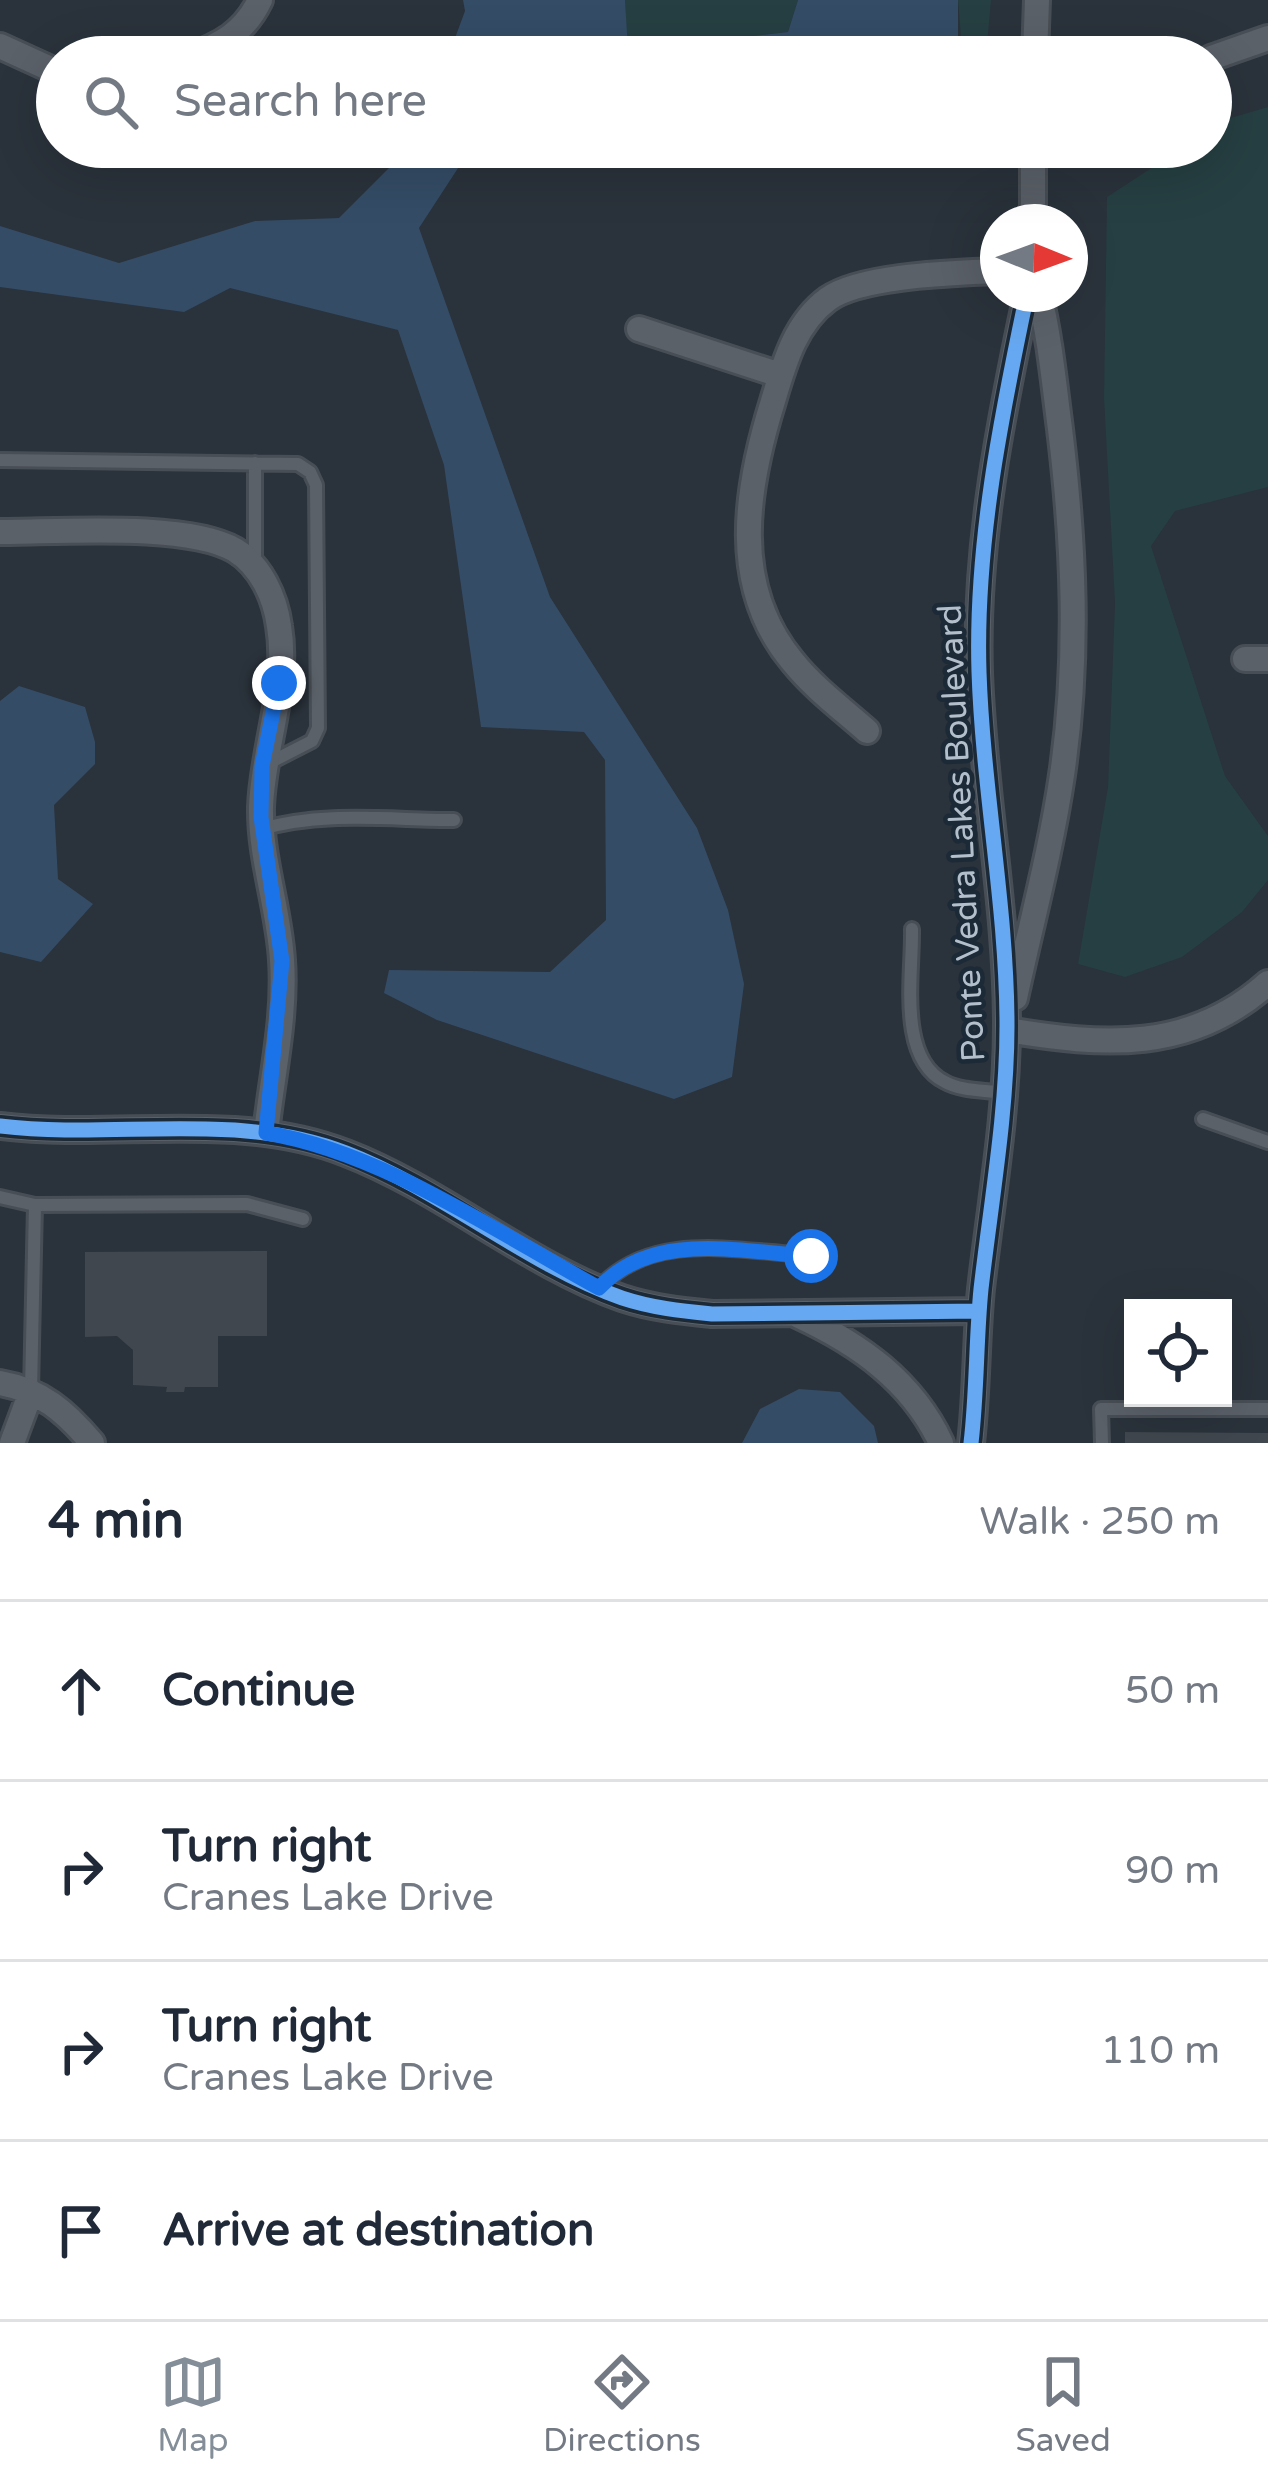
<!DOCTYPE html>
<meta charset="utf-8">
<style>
:root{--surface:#fff;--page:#f6f6f7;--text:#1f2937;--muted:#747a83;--line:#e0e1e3;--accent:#848e99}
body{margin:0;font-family:"Varela Round",sans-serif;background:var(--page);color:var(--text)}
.controls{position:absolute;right:36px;bottom:36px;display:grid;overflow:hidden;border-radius:0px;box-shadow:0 12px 48px #0002}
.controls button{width:108px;height:108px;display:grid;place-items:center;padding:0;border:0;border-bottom:3px solid var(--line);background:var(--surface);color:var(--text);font:60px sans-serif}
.compass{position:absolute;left:980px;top:204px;width:108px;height:108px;border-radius:50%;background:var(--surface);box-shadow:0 12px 48px #0002;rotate:91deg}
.stop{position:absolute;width:36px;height:36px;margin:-27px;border:9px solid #1a73e8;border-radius:50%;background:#fff}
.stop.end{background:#1a73e8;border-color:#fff;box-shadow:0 3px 12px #0008}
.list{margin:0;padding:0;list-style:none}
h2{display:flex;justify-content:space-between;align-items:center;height:156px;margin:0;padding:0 48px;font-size:51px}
h2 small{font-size:39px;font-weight:400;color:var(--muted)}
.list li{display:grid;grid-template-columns:78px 1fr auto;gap:36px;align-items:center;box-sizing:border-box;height:180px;padding:0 48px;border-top:3px solid var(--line)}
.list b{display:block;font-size:45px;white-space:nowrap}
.list p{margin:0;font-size:39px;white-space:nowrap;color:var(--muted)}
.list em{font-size:39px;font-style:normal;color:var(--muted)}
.icon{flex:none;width:66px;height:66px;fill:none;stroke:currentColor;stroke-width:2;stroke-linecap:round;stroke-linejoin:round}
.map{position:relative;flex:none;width:1268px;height:1443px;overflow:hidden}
.search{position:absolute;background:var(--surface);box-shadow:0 12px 48px #0002;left:36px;right:36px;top:36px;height:132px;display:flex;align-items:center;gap:30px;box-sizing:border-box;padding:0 42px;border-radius:66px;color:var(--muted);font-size:45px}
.sheet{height:876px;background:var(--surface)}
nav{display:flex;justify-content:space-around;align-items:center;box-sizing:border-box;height:168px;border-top:3px solid var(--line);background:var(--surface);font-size:33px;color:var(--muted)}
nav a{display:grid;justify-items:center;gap:6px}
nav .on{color:var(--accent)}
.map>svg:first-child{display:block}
.green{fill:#263f42}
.water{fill:#344c66}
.building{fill:#40474e}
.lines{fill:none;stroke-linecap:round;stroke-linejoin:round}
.service-casing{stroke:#484e55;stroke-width:18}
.minor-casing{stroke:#484e55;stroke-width:30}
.service{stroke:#5b6169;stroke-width:12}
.minor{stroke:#5b6169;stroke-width:24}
.cycleway-casing{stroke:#1c2937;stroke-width:22}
.cycleway{stroke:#66a8f1;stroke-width:15}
.route{stroke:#1a73e8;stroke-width:15}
.labels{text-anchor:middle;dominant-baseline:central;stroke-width:9;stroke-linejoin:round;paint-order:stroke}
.street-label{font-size:33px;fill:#b4bfcc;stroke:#1c2937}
</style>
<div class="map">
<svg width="1268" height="1443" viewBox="0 0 1268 1443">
<rect width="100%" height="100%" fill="#2a323b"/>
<path class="green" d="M625 0H798L788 32 627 50Z
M958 0H991L986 57H968L961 38Z
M1268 107V487L1175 511 1151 546 1225 776 1268 836V880L1242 912 1182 957 1125 977 1078 964 1108 787 1115 603 1104 398 1107 197 1184 147H1211V130L1227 119Z"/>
<path class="water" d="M463 0H625L628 50 788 32 798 0H958V57H448L465 11Z
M410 147H484L462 162 419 228 550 597 697 828 728 910 744 984 732 1077 674 1099 437 1020 384 993 389 970 550 972 606 920 605 760 584 732 481 727 444 465 398 330 230 288 184 312 0 287V226L119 263 255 221 339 218Z
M19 686 85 707 95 742V764L54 805 58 879 93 904 41 962 0 952V701Z
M799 1389 840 1392 874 1426 878 1443H742L760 1409Z"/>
<path class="building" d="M267 1251V1336H218V1387H185L184 1392H166L167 1387 133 1385V1350L117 1336 85 1337V1252Z
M1125 1432 1268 1433V1443H1125Z"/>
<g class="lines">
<defs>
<path id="service" d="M0 460 298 464 310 472 316 485 318 728 312 741 269 763
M255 564V463
M262 829C323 811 391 820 454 820
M912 929C913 974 897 1058 945 1082 961 1091 984 1090 1002 1093
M1203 1119 1268 1142
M0 1197 35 1205
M599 1288C653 1229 739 1252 811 1255
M31 1391 35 1205 247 1204 303 1219
M1102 1443 1101 1409H1268"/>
<path id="minor" d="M0 46 57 72
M188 57C221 45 244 33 260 0
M1035 57 1037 0
M1211 58 1268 38
M1033 222V147
M639 329 780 375
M0 532C58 532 187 522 235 550 261 566 275 597 279 626 289 686 263 747 261 807 260 858 279 909 282 960 286 1017 272 1077 266 1133
M1245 659H1268
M867 731C842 709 814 688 793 662 729 586 746 488 773 401 784 364 795 323 828 299 861 275 956 273 998 271
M1015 998C1031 924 1051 850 1062 775 1079 659 1074 544 1060 429 1054 384 1050 338 1039 294
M1007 1030C1103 1046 1190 1053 1268 983
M0 1126C114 1140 237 1110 346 1153 440 1189 528 1265 622 1298 652 1308 682 1311 712 1314L979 1311
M799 1316C859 1344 912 1381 941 1443
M0 1383C41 1390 66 1412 92 1443
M12 1443 31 1392
M971 1443C977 1392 976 1340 981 1289 991 1202 1007 1113 1007 1026 1007 908 983 791 979 672 975 546 1001 417 1027 294"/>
</defs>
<use href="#service" class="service-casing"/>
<use href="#minor" class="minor-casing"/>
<use href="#service" class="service"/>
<use href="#minor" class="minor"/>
<defs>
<path id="cycleway" d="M0 1126C114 1140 237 1110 346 1153 440 1189 528 1265 622 1298 652 1308 682 1311 712 1314L979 1311
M971 1443C977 1392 976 1340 981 1289 991 1202 1007 1113 1007 1026 1007 908 983 791 979 672 975 546 1001 417 1027 294"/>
</defs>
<use href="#cycleway" class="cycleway-casing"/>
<use href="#cycleway" class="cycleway"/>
</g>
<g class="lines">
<path class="route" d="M279 683 262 766 261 817 282 961 266 1133C382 1152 496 1232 599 1288 653 1230 739 1252 811 1256"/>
</g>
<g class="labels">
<g class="street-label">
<text transform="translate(962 833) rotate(-93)">Ponte Vedra Lakes Boulevard</text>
</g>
</g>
</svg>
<div class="controls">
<button><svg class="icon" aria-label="locate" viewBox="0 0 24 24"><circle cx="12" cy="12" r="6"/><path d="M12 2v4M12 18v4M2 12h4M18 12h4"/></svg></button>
</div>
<svg class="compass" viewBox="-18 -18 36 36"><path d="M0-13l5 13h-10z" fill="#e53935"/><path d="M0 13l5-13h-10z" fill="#747a83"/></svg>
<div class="stop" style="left:811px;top:1256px"></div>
<div class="stop end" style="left:279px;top:683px"></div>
<div class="search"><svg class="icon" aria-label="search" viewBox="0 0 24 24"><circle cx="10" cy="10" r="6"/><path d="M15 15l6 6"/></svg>Search here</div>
</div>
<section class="sheet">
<h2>4 min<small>Walk · 250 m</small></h2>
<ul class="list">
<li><svg class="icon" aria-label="ahead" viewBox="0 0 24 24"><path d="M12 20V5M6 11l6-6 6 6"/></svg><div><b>Continue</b></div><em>50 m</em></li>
<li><svg class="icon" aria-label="right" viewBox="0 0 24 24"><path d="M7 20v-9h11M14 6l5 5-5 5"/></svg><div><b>Turn right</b><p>Cranes Lake Drive</p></div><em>90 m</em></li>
<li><svg class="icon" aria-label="right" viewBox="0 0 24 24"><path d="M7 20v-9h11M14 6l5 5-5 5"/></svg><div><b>Turn right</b><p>Cranes Lake Drive</p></div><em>110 m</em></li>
<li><svg class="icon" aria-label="arrive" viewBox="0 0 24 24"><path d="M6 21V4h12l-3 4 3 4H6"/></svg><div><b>Arrive at destination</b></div></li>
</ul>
</section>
<nav>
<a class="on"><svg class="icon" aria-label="map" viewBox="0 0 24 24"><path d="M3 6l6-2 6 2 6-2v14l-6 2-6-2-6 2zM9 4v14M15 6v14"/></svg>Map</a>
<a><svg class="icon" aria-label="directions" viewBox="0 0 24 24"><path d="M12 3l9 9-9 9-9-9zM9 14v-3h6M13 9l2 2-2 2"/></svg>Directions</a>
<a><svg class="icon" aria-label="saved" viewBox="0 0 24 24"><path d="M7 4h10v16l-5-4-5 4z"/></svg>Saved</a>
</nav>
